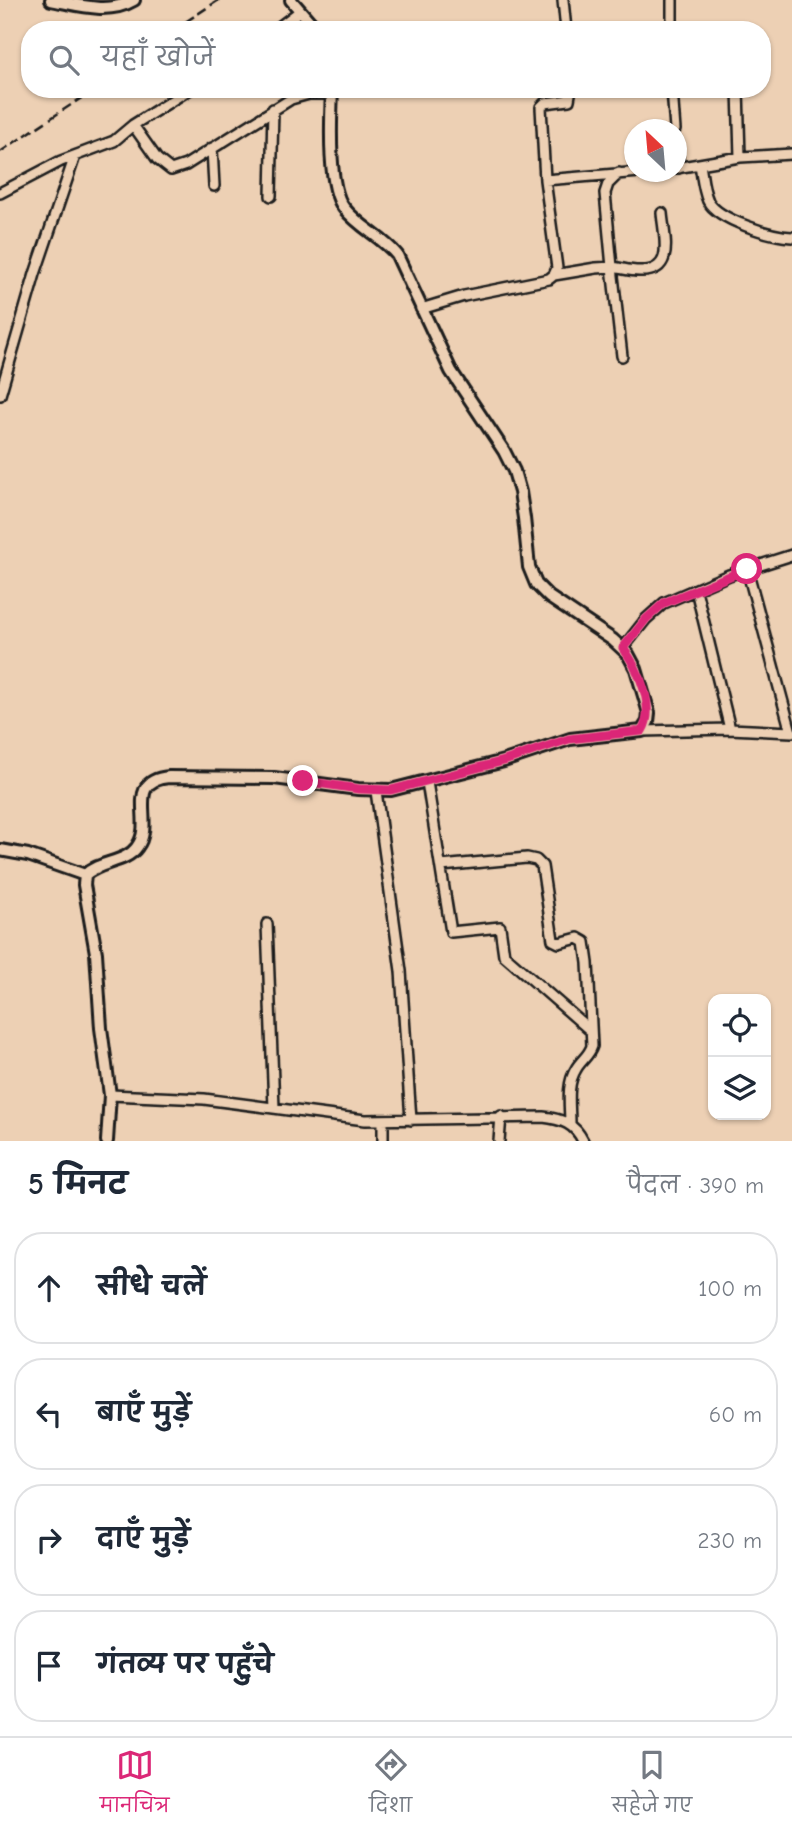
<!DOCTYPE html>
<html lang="hi">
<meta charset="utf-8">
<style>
:root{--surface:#fff;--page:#f2f2f3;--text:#1f2937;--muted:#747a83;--line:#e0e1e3;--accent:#db2777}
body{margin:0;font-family:"Comic Neue","Playpen Sans Deva",sans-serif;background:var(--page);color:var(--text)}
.controls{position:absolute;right:21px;bottom:21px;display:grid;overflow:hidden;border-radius:14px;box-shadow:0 2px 5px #0004}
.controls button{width:63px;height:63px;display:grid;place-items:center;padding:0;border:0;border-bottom:2px solid var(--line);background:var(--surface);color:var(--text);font:35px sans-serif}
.compass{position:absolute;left:624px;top:119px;width:63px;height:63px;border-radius:50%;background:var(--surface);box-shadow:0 2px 5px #0004;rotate:334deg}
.stop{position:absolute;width:21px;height:21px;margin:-16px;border:5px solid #db2777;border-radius:50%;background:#fff}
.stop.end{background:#db2777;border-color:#fff;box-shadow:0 2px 7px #0008}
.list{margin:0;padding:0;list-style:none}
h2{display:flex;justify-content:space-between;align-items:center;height:91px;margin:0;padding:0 28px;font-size:30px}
h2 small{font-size:23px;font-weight:400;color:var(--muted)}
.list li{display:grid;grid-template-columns:46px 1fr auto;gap:21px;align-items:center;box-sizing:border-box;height:112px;margin:0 14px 14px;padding:0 14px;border:2px solid var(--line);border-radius:28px}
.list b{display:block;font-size:26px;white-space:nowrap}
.list em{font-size:23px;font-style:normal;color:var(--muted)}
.icon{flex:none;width:38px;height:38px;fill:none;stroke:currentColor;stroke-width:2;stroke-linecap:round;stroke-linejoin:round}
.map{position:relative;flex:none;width:792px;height:1141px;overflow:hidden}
.search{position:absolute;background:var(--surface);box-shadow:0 2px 5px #0004;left:21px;right:21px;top:21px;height:77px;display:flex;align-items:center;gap:18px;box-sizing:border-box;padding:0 24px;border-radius:28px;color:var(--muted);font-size:26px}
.sheet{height:595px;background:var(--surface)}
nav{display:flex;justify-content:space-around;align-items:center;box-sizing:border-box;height:98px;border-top:2px solid var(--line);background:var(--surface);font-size:19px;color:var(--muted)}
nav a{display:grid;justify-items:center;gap:4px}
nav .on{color:var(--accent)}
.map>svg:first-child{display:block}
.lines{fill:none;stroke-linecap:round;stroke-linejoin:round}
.minor-casing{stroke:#1c1c1c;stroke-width:14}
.tertiary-casing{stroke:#1c1c1c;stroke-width:16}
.minor{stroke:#edd0b4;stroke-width:9}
.tertiary{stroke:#edd0b4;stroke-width:10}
.rail{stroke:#1c1c1c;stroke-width:2.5;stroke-dasharray:10 5;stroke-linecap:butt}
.route{stroke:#db2777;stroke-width:9}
</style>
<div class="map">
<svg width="792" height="1141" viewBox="0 0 792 1141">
<rect width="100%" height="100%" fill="#edd0b4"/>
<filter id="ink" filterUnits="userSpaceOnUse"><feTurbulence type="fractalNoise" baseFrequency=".0143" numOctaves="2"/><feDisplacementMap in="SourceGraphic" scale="14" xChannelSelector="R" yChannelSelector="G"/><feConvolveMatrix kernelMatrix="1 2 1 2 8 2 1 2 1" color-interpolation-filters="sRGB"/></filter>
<g filter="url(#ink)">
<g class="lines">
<defs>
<path id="minor" d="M563 0 566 30
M275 30 300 11
M672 30V0
M672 89 675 130
M738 89 740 157
M133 125 157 159 171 170 186 165 291 99 309 94H332
M676 141 679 168
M212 148 214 186
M700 164C702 176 703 190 708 201 718 220 771 236 792 237
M676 168 740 157 792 154
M545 180 541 107 545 103 569 100 571 89
M0 193 61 161 114 141 133 125 190 89
M271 196 273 109
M554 275 596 268 612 267 605 193 608 184 619 173
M421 309 464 296 549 279 554 275 557 268 545 180 640 172
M622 356 612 267C621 268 630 271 639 271 676 273 664 237 662 213
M0 395 35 274 75 156
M747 569 791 732
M696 590 730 729
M623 648 646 619 664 603 729 575 792 555
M642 731 730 729 792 732
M427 782 451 932 500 927 504 955 591 1031
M376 791 401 971 411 1120
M441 866 527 858 536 860 542 866 553 940 559 943 578 938 585 942 588 963 592 1046C589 1056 581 1060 576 1069 566 1085 570 1105 570 1124
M267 924 274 1108
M110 1095 204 1099 365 1120 543 1117C562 1119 575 1124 583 1141
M383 1141V1120
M499 1141 501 1116"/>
<path id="tertiary" d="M51 0C78 5 109 15 134 0
M291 0 317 30
M0 850 28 855 85 875
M107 1141 110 1095 101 1028 96 953 84 885 85 875C99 861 126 863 137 847 156 822 123 781 169 777L274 778 358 789 391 790 504 761 570 739 642 731 648 722 649 713 636 669 628 654 613 640 549 597 536 584 529 567 524 518 520 492 514 471 504 451 451 371 397 255C382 237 359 227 344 208 327 187 331 117 332 89"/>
</defs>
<use href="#minor" class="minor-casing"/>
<use href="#tertiary" class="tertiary-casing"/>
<use href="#minor" class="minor"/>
<use href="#tertiary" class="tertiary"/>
<path class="rail" d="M173 30 219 0
M0 152 95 89"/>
</g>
</g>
<g class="lines" filter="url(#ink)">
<path class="route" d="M303 781 359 789 391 790 504 761 569 739 642 731C656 708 639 669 623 648L646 619 664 603 747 569"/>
</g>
</svg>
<div class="controls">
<button><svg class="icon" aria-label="locate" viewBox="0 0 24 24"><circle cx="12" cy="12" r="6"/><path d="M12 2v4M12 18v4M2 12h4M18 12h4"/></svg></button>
<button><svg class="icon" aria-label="layers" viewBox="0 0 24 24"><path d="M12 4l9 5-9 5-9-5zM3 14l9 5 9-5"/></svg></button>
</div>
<svg class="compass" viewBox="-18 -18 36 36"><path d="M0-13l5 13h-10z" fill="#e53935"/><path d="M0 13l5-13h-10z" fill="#747a83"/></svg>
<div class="stop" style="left:747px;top:569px"></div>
<div class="stop end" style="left:303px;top:781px"></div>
<div class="search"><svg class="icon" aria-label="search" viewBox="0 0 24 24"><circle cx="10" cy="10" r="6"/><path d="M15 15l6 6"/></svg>यहाँ खोजें</div>
</div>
<section class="sheet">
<h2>5 मिनट<small>पैदल · 390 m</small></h2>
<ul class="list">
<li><svg class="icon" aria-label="ahead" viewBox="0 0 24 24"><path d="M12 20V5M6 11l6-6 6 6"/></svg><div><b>सीधे चलें</b></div><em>100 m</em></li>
<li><svg class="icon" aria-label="left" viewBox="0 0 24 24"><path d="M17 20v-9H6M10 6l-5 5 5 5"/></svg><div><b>बाएँ मुड़ें</b></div><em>60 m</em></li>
<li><svg class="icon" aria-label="right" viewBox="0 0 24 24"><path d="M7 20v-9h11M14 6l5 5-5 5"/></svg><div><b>दाएँ मुड़ें</b></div><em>230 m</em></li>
<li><svg class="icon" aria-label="arrive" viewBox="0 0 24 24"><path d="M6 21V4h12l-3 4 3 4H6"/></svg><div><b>गंतव्य पर पहुँचे</b></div></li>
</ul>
</section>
<nav>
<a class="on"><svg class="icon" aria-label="map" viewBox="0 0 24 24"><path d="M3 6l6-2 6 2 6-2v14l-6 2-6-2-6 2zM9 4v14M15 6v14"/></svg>मानचित्र</a>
<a><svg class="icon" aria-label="directions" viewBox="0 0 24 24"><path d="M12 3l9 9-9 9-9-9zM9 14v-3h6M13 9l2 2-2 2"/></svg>दिशा</a>
<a><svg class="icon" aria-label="saved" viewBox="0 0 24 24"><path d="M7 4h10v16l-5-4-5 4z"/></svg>सहेजे गए</a>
</nav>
